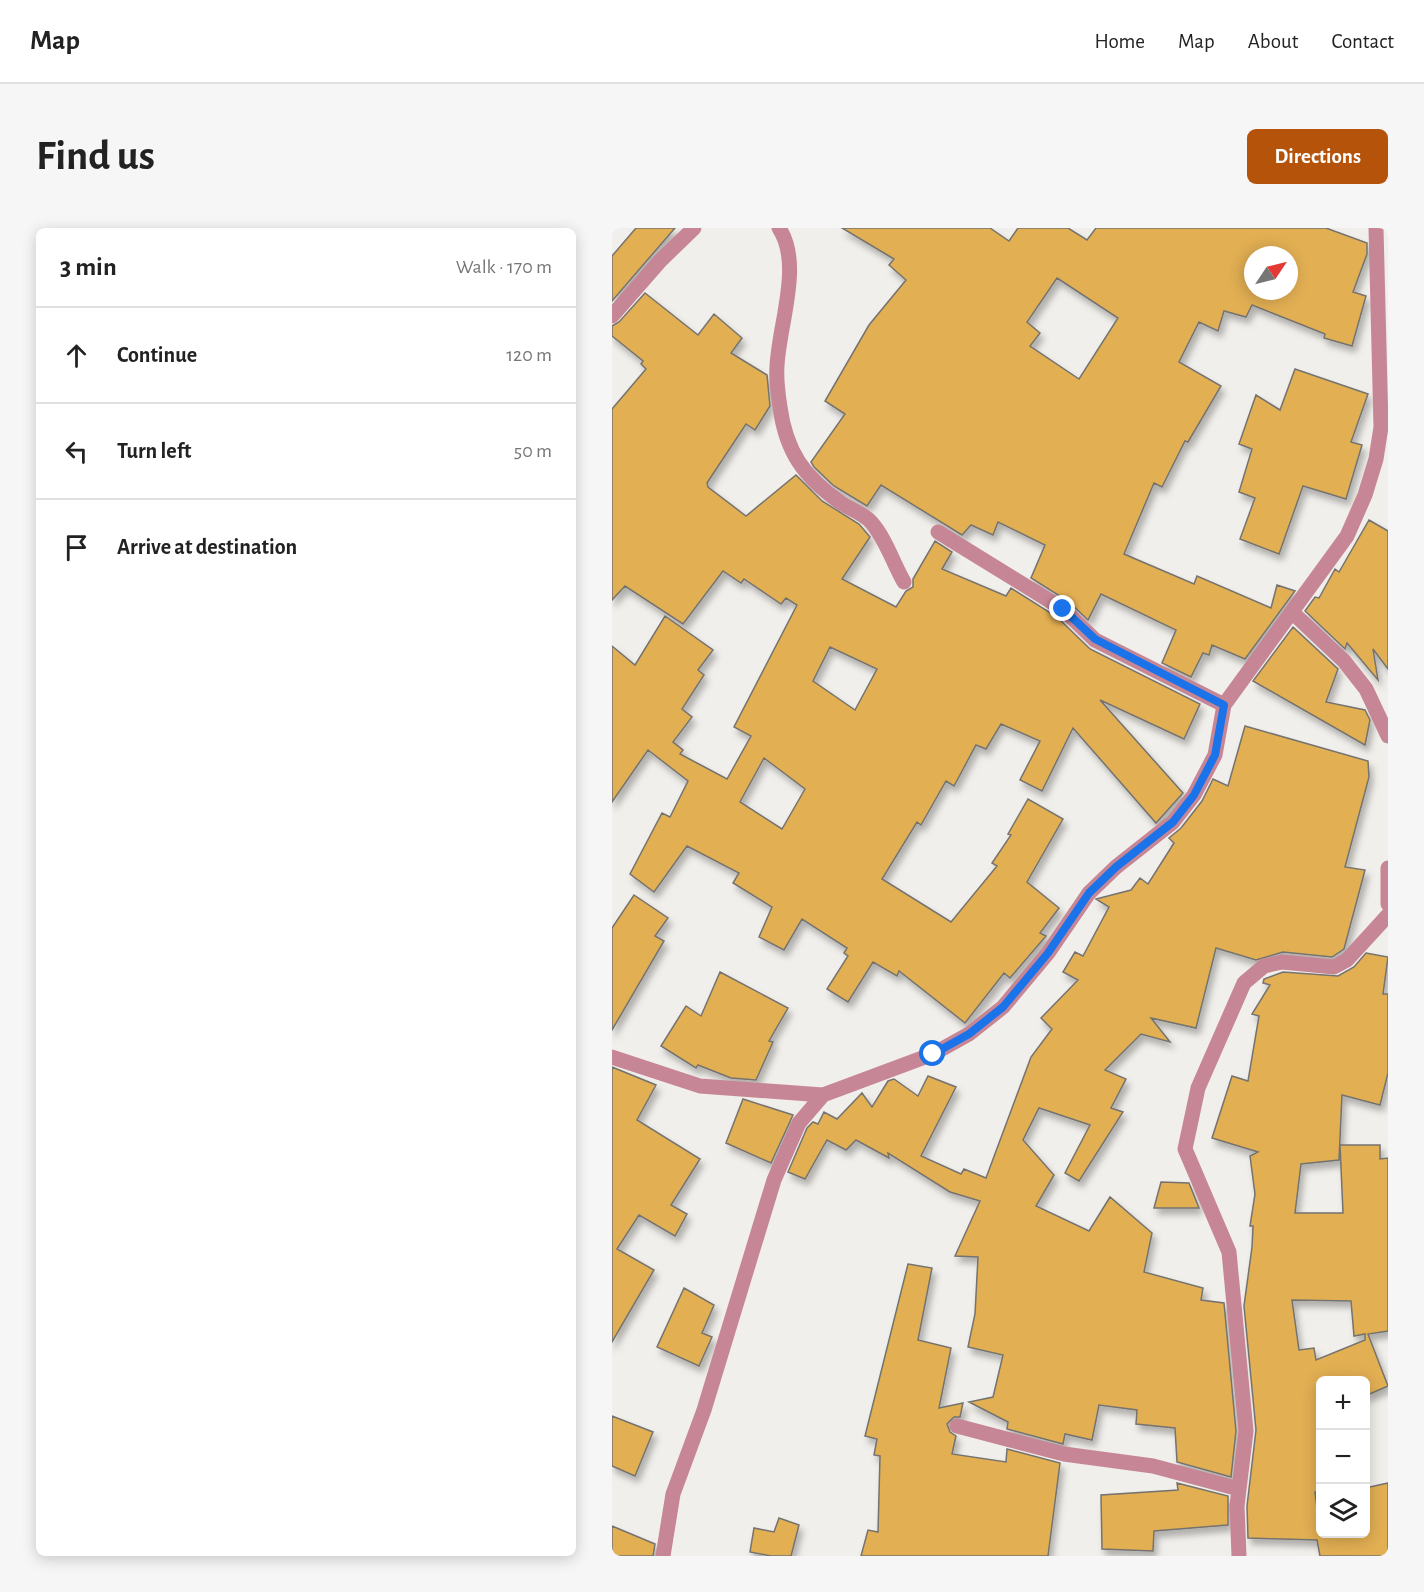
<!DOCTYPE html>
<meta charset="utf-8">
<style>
:root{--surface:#fff;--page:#f6f6f6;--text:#222;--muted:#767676;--line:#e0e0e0;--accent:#b45309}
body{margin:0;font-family:"Alegreya Sans",sans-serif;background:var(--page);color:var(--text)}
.controls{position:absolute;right:18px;bottom:18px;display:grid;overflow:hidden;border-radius:9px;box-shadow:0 3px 15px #0003}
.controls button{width:54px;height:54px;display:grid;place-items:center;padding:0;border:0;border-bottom:2px solid var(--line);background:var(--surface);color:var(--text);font:30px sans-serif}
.compass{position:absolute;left:632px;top:18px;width:54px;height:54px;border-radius:50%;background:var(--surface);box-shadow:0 3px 15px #0003;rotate:55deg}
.stop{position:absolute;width:18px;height:18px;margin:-14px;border:4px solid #1a73e8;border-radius:50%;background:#fff}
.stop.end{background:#1a73e8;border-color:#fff;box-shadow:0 2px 6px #0008}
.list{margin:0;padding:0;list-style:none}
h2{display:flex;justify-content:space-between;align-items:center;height:78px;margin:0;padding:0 24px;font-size:26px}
h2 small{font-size:20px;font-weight:400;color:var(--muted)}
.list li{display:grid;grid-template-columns:39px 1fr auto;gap:18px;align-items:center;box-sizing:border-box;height:96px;padding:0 24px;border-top:2px solid var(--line)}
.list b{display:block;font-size:22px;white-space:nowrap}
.list em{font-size:20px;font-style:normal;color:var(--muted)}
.icon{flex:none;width:33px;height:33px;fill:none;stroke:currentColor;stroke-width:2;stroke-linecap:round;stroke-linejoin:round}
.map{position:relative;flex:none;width:776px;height:1328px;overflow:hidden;border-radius:9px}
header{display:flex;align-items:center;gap:36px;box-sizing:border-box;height:84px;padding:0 30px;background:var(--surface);border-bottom:2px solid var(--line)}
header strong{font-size:28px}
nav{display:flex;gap:33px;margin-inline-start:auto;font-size:21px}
.intro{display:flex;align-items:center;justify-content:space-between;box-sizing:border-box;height:144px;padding:0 36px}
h1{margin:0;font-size:42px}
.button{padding:15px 27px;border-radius:9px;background:var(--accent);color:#fff;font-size:21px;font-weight:700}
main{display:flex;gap:36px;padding:0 36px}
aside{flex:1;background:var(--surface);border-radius:9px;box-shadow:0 3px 15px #0003}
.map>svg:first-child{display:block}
.building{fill:#e2af53;stroke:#75736f;stroke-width:1.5;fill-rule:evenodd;filter:url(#shadow)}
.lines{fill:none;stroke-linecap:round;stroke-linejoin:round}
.street{stroke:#c78696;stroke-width:15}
.route{stroke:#1a73e8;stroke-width:8}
</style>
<header>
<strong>Map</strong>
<nav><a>Home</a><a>Map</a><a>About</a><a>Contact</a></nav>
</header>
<div class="intro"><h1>Find us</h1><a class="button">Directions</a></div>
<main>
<aside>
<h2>3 min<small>Walk · 170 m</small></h2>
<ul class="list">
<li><svg class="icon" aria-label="ahead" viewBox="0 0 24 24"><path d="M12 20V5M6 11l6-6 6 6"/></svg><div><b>Continue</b></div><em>120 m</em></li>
<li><svg class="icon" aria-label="left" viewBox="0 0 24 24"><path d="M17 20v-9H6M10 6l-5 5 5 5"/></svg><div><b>Turn left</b></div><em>50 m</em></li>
<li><svg class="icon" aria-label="arrive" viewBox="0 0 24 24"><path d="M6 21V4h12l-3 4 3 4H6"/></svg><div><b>Arrive at destination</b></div></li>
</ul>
</aside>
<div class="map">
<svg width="776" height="1328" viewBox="0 0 776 1328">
<defs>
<filter id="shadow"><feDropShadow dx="3.5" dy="6" stdDeviation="3" flood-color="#0004"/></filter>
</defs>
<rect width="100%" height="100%" fill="#f1efeb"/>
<path class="building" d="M24 0H63L0 73V28Z
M230 0H378L397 13 406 0H456L475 12 484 0H714L755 15V26L741 64 754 68 740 118 712 110 713 106 640 77 634 89 612 83 606 103 587 94 567 134 609 158 576 214 573 213 550 259 542 255 512 326 582 356 585 348 659 380 665 357 683 363 633 431 600 417 597 427 591 425 579 449 550 435 564 402 489 366 476 392 456 373 419 350 433 317 386 294 381 307 359 297 350 307 269 257 255 278 222 258 202 239 199 234 233 186 213 173 257 97 294 52 277 37 282 31ZM641 27H677V63H641ZM445 50 506 90 467 151 418 118 428 105 415 94Z
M33 65 86 107 102 86 130 110 119 125 155 147 158 178 143 202 134 196 95 255 96 259 134 288 184 247 210 273 247 296 258 309 230 351 284 379 294 363 301 359V351L323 313 340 324 330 341 394 368 399 360 445 389 478 421 588 476 572 511 488 472 571 565 544 595 461 500 430 563 408 552 428 513 389 496 374 521 364 517 342 558 334 553 309 597 305 594 270 651 339 694 385 638 380 635 399 607 396 606 416 571 451 591 415 654 447 680 428 705 434 708 398 750 392 745 353 795 287 743 285 748 261 734 236 774 215 761 236 728 232 725 235 720 190 691 172 722 147 709 160 679 121 655 127 645 75 618 42 664 18 646 50 585 58 589 76 553 36 522 0 574V418L23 437 53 388 101 422 86 442 92 447 70 481 80 489 61 514 71 522 68 526 115 551 139 508 122 499 185 377 174 370 169 376 132 351 129 355 111 343 71 396 13 358 0 372V181L34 141 29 136 31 133 0 108V98L7 94ZM218 419 265 441 243 482 201 453ZM152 530 193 561 170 601 128 574Z
M683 141 756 166 739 214 750 217 734 271 691 258 667 326 628 311 643 270 627 264 640 221 627 216 644 167 668 182Z
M757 292 776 303V441L761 421 766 452 735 415 733 421 693 383 703 369 707 370 723 341 727 344Z
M681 399 726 441 714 474 753 482 758 492 753 517 641 453Z
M633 498 756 533 757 549 733 639 753 642 732 721 720 729 671 724 644 732 604 720 584 800 539 790 558 814 529 806 493 842 514 851 499 880 511 884 467 953 453 945 478 897 427 880 411 912 442 947 424 978 477 1003 498 969 540 1005 532 1044 591 1060 589 1072 612 1075 624 1203 619 1249 565 1234 563 1200 524 1196 525 1182 487 1177 480 1212 453 1206 451 1216 395 1201 396 1194 357 1174 381 1169 391 1127 356 1119 363 1086 366 1029 343 1028 368 973 338 964 276 925 277 930 244 912 234 922 215 912 193 951 176 944 195 900 201 894 206 896 212 884 225 891 250 865 260 879 276 853 282 851 306 868 316 848 344 859 309 928 349 946 352 941 374 950 419 829 440 801 429 790 466 752 451 744 463 724 471 728 497 679 484 671 519 662 528 650 536 656 562 615 557 610 569 600 590 573 601 551 616 558Z
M22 667 56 690 43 708 52 713 0 802V700Z
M754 725 776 729 771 766H776V845L768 877 730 867 727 932 689 936 683 985H731L728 917H768V931L776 930V1103L756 1106 776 1158 753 1168V1152H707L708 1264H703L708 1305H753V1260L776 1255V1328H708L705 1312 636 1310 635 1278 644 1202 632 1078 640 1019 641 998H638L643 966 638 928 646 924 600 910 620 848 636 853 647 788 640 786 658 757 651 755 652 751 671 744 726 748 742 739ZM680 1072 739 1073 742 1108 753 1106V1112L704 1132 702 1120 687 1122Z
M108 744 176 780 157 813 161 814 144 852 119 850 86 837 84 840 49 818 74 778 89 788Z
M0 839 44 857 25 892 88 931 59 977 75 986 63 1008 27 987 5 1021 42 1042 0 1114Z
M131 871 181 887 159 935 114 915Z
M549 954 577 955 587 980H542Z
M296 1036 320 1040 306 1112 339 1120 327 1180 351 1175 348 1189H342L335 1196 338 1204 344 1208 340 1226 394 1234 395 1221 448 1235 436 1328H249L256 1302 266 1304 268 1228 262 1227 265 1211 253 1208Z
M72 1060 102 1077 90 1105 100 1109 87 1138 45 1119Z
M0 1188 41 1204 23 1248 0 1238Z
M565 1255 616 1268V1297L542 1303 541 1323 490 1321 489 1267 566 1262Z
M167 1290 187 1297 179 1328H159L138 1324 142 1300 162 1304Z
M0 1298 43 1316 41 1328H0Z"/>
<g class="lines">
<path class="street" d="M167 0C191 36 167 96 165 138 164 151 166 166 168 179 174 224 192 249 229 275 238 281 252 286 259 294 274 311 281 335 292 354
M0 88 48 33 82 0
M326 304 451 381 483 412 612 477
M681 385 732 433 754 461 776 508
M776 640V676
M0 829 88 858 211 867
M345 1198 452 1226 541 1238 627 1261
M51 1328 61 1266 92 1182 162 952 187 895 211 867 321 826 357 806 391 779 436 725 477 665 504 639 561 594 582 567 603 527 612 477 735 308 753 267 764 231 769 199 764 0
M627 1328 625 1278 634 1203 617 1024 573 921 586 860 632 755 652 738 670 734 722 739 735 732 776 687"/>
</g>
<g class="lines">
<path class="route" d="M321 826 357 806 391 779 436 725 477 665 504 639 561 594 582 567 603 527 612 477 483 411 451 381"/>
</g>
</svg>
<div class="controls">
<button>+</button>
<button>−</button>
<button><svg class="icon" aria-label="layers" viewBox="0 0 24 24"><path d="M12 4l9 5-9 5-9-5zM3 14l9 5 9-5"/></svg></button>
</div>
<svg class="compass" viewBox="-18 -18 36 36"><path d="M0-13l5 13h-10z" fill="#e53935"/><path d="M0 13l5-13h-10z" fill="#767676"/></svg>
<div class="stop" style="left:321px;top:826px"></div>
<div class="stop end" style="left:451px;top:381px"></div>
</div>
</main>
